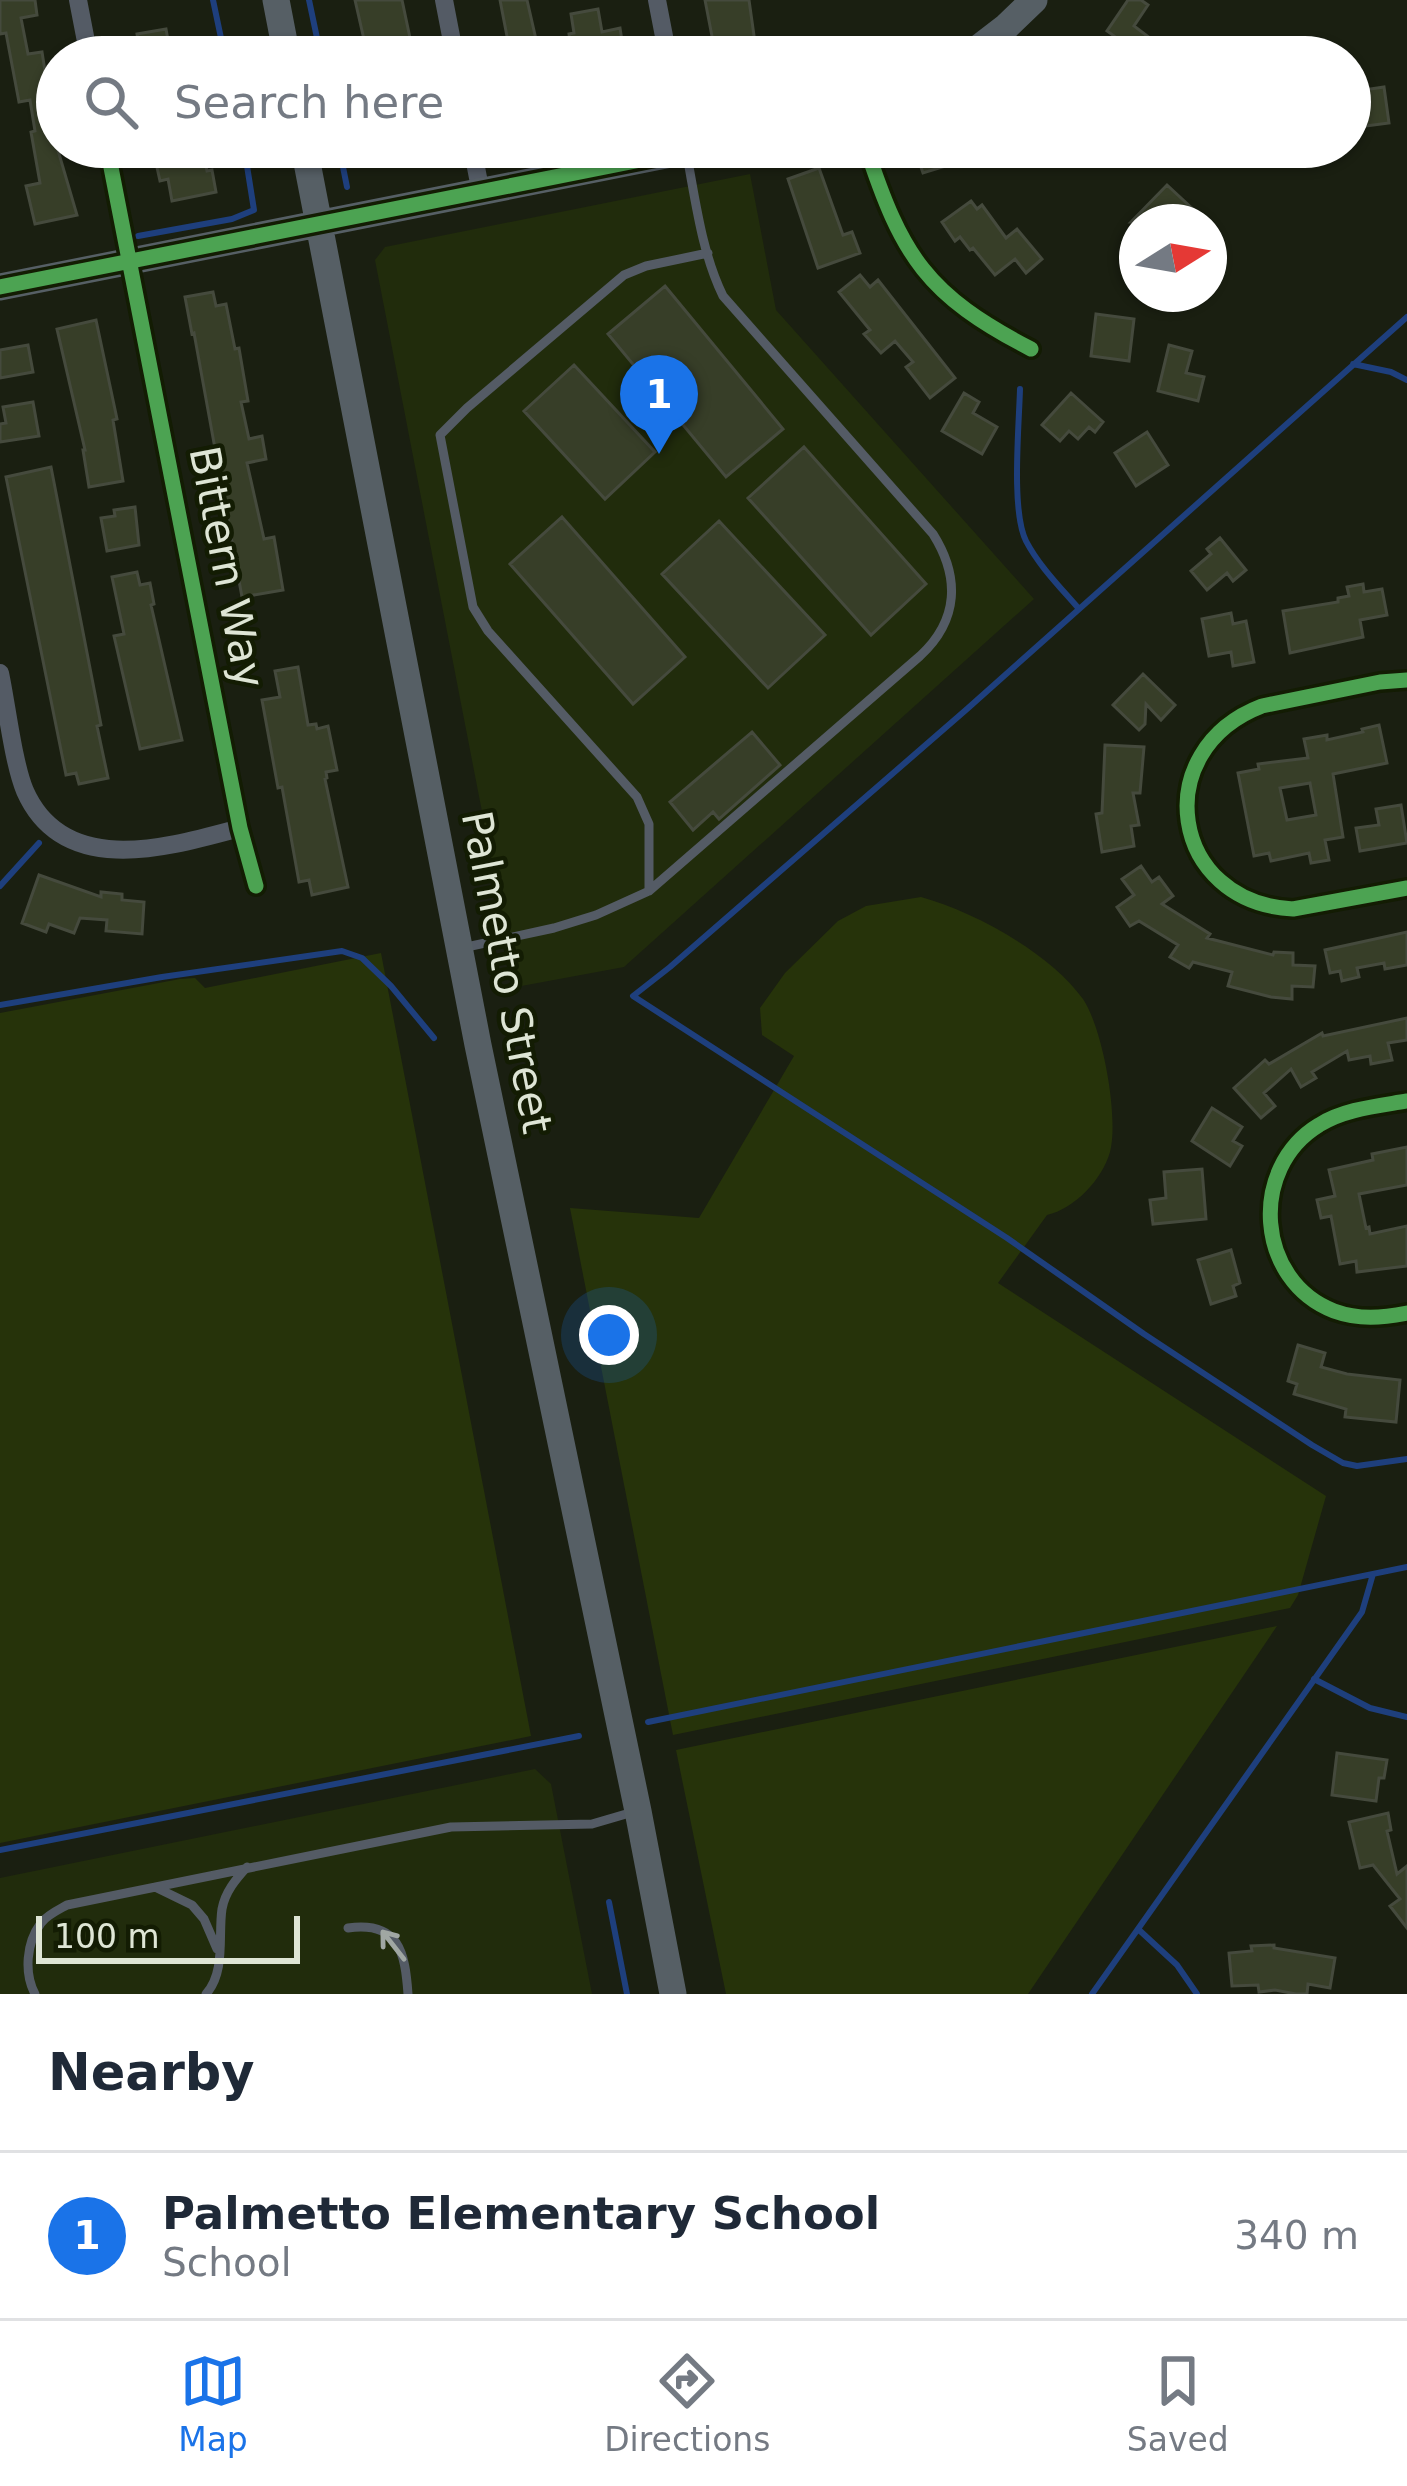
<!DOCTYPE html>
<style>
:root{--surface:#fff;--page:#f2f2f3;--text:#1f2937;--muted:#747a83;--line:#e0e1e3;--accent:#1a73e8}
body{margin:0;font-family:"DejaVu Sans",sans-serif;background:var(--page);color:var(--text)}
.compass{position:absolute;left:1119px;top:204px;width:108px;height:108px;border-radius:50%;background:var(--surface);box-shadow:0 3px 9px #0004;rotate:79deg}
.scale{position:absolute;left:36px;bottom:30px;width:264px;box-sizing:border-box;padding-left:12px;border:6px solid #dee5d5;border-top:0;font-size:33px;line-height:42px;white-space:nowrap;color:#dee5d5;-webkit-text-stroke:9px #131c03;paint-order:stroke}
.you{position:absolute;left:609px;top:1335px;width:42px;height:42px;margin:-30px;border:9px solid #fff;border-radius:50%;background:#1a73e8;box-shadow:0 0 0 18px #1a73e833}
.badge{display:grid;place-items:center;width:78px;height:78px;border-radius:50%;background:var(--accent);color:#fff;font-size:39px;font-weight:700}
.pin{position:absolute;translate:-50% -99px;filter:drop-shadow(0 3px 6px #0008)}
.pin::after{content:'';position:absolute;top:63px;width:42px;height:36px;background:inherit;clip-path:polygon(0 0,100% 0,50% 100%)}
.list{margin:0;padding:0;list-style:none}
h2{display:flex;justify-content:space-between;align-items:center;height:156px;margin:0;padding:0 48px;font-size:51px}
h2 small{font-size:39px;font-weight:400;color:var(--muted)}
.list li{display:grid;grid-template-columns:78px 1fr auto;gap:36px;align-items:center;box-sizing:border-box;height:168px;padding:0 48px;border-top:3px solid var(--line)}
.list b{display:block;font-size:45px;white-space:nowrap}
.list p{margin:0;font-size:39px;white-space:nowrap;color:var(--muted)}
.list em{font-size:39px;font-style:normal;color:var(--muted)}
.icon{flex:none;width:66px;height:66px;fill:none;stroke:currentColor;stroke-width:2;stroke-linecap:round;stroke-linejoin:round}
.map{position:relative;flex:none;width:1407px;height:1994px;overflow:hidden}
.search{position:absolute;background:var(--surface);box-shadow:0 3px 9px #0004;left:36px;right:36px;top:36px;height:132px;display:flex;align-items:center;gap:30px;box-sizing:border-box;padding:0 42px;border-radius:66px;color:var(--muted);font-size:45px}
.sheet{height:324px;background:var(--surface)}
nav{display:flex;justify-content:space-around;align-items:center;box-sizing:border-box;height:168px;border-top:3px solid var(--line);background:var(--surface);font-size:33px;color:var(--muted)}
nav a{display:grid;justify-items:center;gap:6px}
nav .on{color:var(--accent)}
.map>svg:first-child{display:block}
.built{fill:#212c0c}
.green{fill:#26330a}
.lines{fill:none;stroke-linecap:round;stroke-linejoin:round}
.stream{stroke:#1e3f7d;stroke-width:6}
.building{fill:#373e28;stroke:#454a3d;stroke-width:3;fill-rule:evenodd}
.lane{stroke:#545b65;stroke-width:9}
.street{stroke:#545b65;stroke-width:18}
.secondary{stroke:#565f65;stroke-width:27}
.cycleway-casing{stroke:#131c03;stroke-width:22}
.cycleway{stroke:#4ca352;stroke-width:15}
.oneway{stroke:#a0a7a3}
.labels{text-anchor:middle;dominant-baseline:central;stroke-width:9;stroke-linejoin:round;paint-order:stroke}
.street-label{font-size:42px;fill:#dee5d5;stroke:#131c03}
</style>
<div class="map">
<svg width="1407" height="1994" viewBox="0 0 1407 1994">
<rect width="100%" height="100%" fill="#1a1f11"/>
<path class="built" d="M750 174 776 310 1034 599 624 967 516 987 375 260 385 247Z
M535 1769 551 1784 592 1994H0V1878Z"/>
<path class="green" d="M921 897C975 912 1050 953 1083 999 1103 1029 1119 1118 1110 1152 1102 1180 1074 1209 1047 1215L998 1283 1326 1496 1298 1595 1290 1608 673 1735 570 1208 699 1218 794 1056 762 1035 760 1008 785 973 838 921 866 906Z
M381 953 531 1736 0 1843V1013L180 979 195 978 205 988Z
M1277 1626 1028 1994H726L676 1750Z"/>
<g class="lines">
<path class="stream" d="M213 0 225 57
M309 0 321 57
M339 147 347 187
M138 236 232 219 254 210 244 147
M1407 317 967 709 670 967 633 996 1007 1238 1144 1334 1312 1445 1343 1463 1357 1466 1407 1459
M1353 364 1391 372 1407 380
M1020 389C1019 426 1011 511 1026 541 1039 566 1061 588 1079 609
M0 886 39 843
M0 1005 162 977 342 951 362 958 391 986 434 1038
M1314 1679 1370 1708 1407 1717
M648 1722 1407 1567
M0 1850 579 1736
M609 1902 627 1994
M1138 1929 1177 1965 1197 1994
M1092 1994 1362 1612 1373 1574"/>
</g>
<path class="building" d="M0 0H35L37 15 21 18 28 54 42 52 57 147 77 215 35 224 26 186 40 183 31 132 35 131 30 100 19 102 6 33 0 34Z
M355 0H402L414 57H368Z
M500 0H527L540 57H511Z
M705 0H749L757 57H716Z
M1128 0H1141L1148 5 1134 26 1150 38 1139 54 1107 31Z
M598 9 602 32 620 28 623 47 572 56 569 34 574 33 571 14Z
M166 29 171 57H141L137 34Z
M1384 87 1389 123 1350 128V92Z
M925 147H958L962 161 923 173 917 156 927 153Z
M203 153 207 171 212 170 216 192 172 201 168 179 160 181 156 163Z
M819 168 843 235 852 232 860 253 818 268 788 179Z
M1167 185 1195 211 1184 222H1131Z
M971 201 977 209 982 205 1006 238 1017 229 1042 259 1026 273 1015 259 995 275 973 248 970 250 960 237 955 241 942 222Z
M860 275 870 287 878 280 955 378 930 398 906 367 913 362 895 341 881 353 864 334 870 330 839 292Z
M665 286 783 429 726 477 608 334Z
M213 292 216 306 226 304 235 349 239 348 248 401 241 402 249 439 262 436 266 459 247 463 264 539 274 537 283 590 242 597 194 333 192 334 185 297Z
M1096 314 1134 319 1129 361 1091 356Z
M96 320 117 419 113 420 123 481 89 487 83 450H85L57 329Z
M28 345 33 372 0 378V350Z
M1169 345 1192 351 1186 373 1204 377 1198 401 1158 391Z
M574 365 655 452 605 499 524 411Z
M964 393 979 402 973 413 997 427 982 454 942 431Z
M1071 393 1103 422 1095 432 1089 427 1078 439 1069 431 1060 441 1042 425Z
M33 402 39 436 0 442V424L6 423 3 407Z
M1147 432 1168 465 1136 486 1115 453Z
M804 447 926 584 871 635 748 498Z
M51 467 101 725 97 726 108 778 79 784 76 773 66 775 6 477Z
M135 507 139 545 107 551 101 518 115 516 114 510Z
M562 517 685 657 633 704 510 564Z
M719 521 825 635 768 688 662 574Z
M1220 538 1246 570 1233 581 1227 573 1207 590 1191 571 1211 554 1207 549Z
M137 572 140 585 150 583 154 604 151 605 182 740 140 749 114 636 124 634 112 577Z
M1363 584 1364 592 1382 589 1387 615 1360 620 1363 637 1290 653 1283 611 1338 602V598L1349 596 1347 587Z
M1231 613 1233 624 1246 621 1254 662 1233 666 1231 652 1209 656 1202 619Z
M298 667 308 725 316 724 317 729 328 726 337 770 326 772 327 778 325 779 348 887 312 895 309 880 299 882 282 787 278 788 262 700 280 697 275 671Z
M1143 674 1175 705 1161 720 1146 704 1145 724 1139 730 1113 705Z
M1379 725 1387 763 1333 774 1343 837 1325 840 1329 860 1311 863 1309 853 1271 861 1269 853 1254 856 1238 773 1259 769 1258 764 1308 758 1304 739 1327 735V740L1363 732 1362 729ZM1310 783 1316 815 1287 820 1280 788Z
M752 732 780 765 719 819 713 812 693 830 670 802Z
M1105 745 1144 747 1140 793H1133L1139 825 1131 826 1134 846 1102 852 1096 814 1102 813Z
M1401 805 1407 843 1360 851 1356 828 1379 825 1376 809Z
M1141 866 1152 882 1159 877 1173 896 1162 904 1210 934 1207 938 1273 955 1274 952 1293 953V965L1315 966 1313 987 1292 986V999L1271 997 1228 986 1232 972 1193 962 1189 968 1170 957 1178 945 1139 921 1130 926 1117 907 1134 895 1122 879Z
M39 875 101 897V892L122 894V900L144 902 142 934 106 931 107 920 80 918 74 933 49 924 46 932 22 923Z
M1407 932V965L1385 969 1384 963 1357 968 1359 977 1342 981 1340 971 1330 973 1325 950Z
M1407 1018V1040L1388 1043 1392 1060 1371 1064 1370 1056 1349 1060 1347 1051 1312 1072 1316 1078 1301 1087 1291 1069 1264 1093 1275 1106 1261 1118 1234 1088 1265 1060 1269 1064 1322 1033 1323 1036Z
M1212 1108 1242 1127 1233 1141 1242 1146 1230 1166 1192 1141Z
M1407 1147V1185L1359 1194 1366 1228 1369 1227 1370 1234 1407 1226V1266L1357 1272 1356 1261 1340 1264 1331 1216 1321 1218 1317 1200 1335 1196 1329 1170 1373 1160 1372 1154Z
M1202 1169 1206 1219 1153 1224 1150 1200 1166 1198 1164 1172Z
M1231 1250 1240 1283 1233 1286 1236 1296 1211 1304 1198 1260Z
M1298 1345 1325 1353 1321 1367 1347 1374 1400 1380 1396 1422 1345 1417 1346 1409 1294 1394 1297 1384 1288 1381Z
M1337 1753 1387 1760 1384 1778H1379L1376 1801 1332 1795Z
M1388 1813 1391 1830 1387 1831 1397 1874 1407 1866V1928L1390 1906 1400 1899 1373 1865 1360 1868 1349 1822Z
M1274 1945V1948L1335 1958 1330 1988 1308 1984 1307 1994H1296L1275 1990 1259 1992 1258 1985 1232 1986 1229 1953 1252 1951 1251 1946Z"/>
<g class="lines">
<path class="lane" d="M649 891V824L637 797 488 631 473 607 440 435 467 408 624 275 646 266 708 253
M462 948 554 928 596 915 649 891 920 656C959 620 960 577 933 534L723 296C702 253 696 203 687 156
M155 1887 192 1905 204 1919 217 1949
M348 1928C399 1921 405 1952 408 1994
M35 1994C24 1973 26 1943 41 1923 47 1915 58 1910 67 1905L451 1827 592 1824 633 1812
M206 1994C226 1972 218 1935 222 1909 225 1892 236 1879 247 1867"/>
<path class="street" d="M78 0 89 57
M444 0 455 57
M657 0 668 57
M107 147 240 828 256 886
M472 147 481 193
M866 147C902 257 927 295 1031 349
M0 673C7 706 13 762 25 791 64 879 169 847 240 828
M1407 680 1380 682 1262 706C1147 750 1170 903 1293 909L1407 888
M1407 1101C1378 1106 1344 1109 1319 1125 1248 1168 1256 1281 1334 1311 1359 1320 1382 1318 1407 1313"/>
<path class="secondary" d="M276 0 287 57
M967 57 1006 27 1034 0
M304 147 478 1045 638 1811 673 1994
M0 287 706 147"/>
<defs>
<path id="cycleway" d="M107 147 240 828 256 886
M866 147C902 257 927 295 1031 349
M0 287 706 147
M1407 680 1380 682 1262 706C1147 750 1170 903 1293 909L1407 888
M1407 1101C1378 1106 1344 1109 1319 1125 1248 1168 1256 1281 1334 1311 1359 1320 1382 1318 1407 1313"/>
</defs>
<use href="#cycleway" class="cycleway-casing"/>
<use href="#cycleway" class="cycleway"/>
</g>
<defs><path id="oneway-shaft" d="M-6 0H5M1.5-3L5.5 0L1.5 3" fill="none" stroke-width="1.6" stroke-linecap="round" stroke-linejoin="round" transform="scale(3)"/></defs>
<use class="oneway" href="#oneway-shaft" transform="translate(393 1945) rotate(-128)"/>
<g class="labels">
<g class="street-label">
<text transform="translate(227 567) rotate(79)">Bittern Way</text>
<text transform="translate(507 972) rotate(79)">Palmetto Street</text>
</g>
</g>
</svg>
<svg class="compass" viewBox="-18 -18 36 36"><path d="M0-13l5 13h-10z" fill="#e53935"/><path d="M0 13l5-13h-10z" fill="#747a83"/></svg>
<div class="scale">100 m</div>
<div class="you"></div>
<div class="pin badge" style="left:659px;top:454px">1</div>
<div class="search"><svg class="icon" aria-label="search" viewBox="0 0 24 24"><circle cx="10" cy="10" r="6"/><path d="M15 15l6 6"/></svg>Search here</div>
</div>
<section class="sheet">
<h2>Nearby<small></small></h2>
<ul class="list">
<li><span class="badge">1</span><div><b>Palmetto Elementary School</b><p>School</p></div><em>340 m</em></li>
</ul>
</section>
<nav>
<a class="on"><svg class="icon" aria-label="map" viewBox="0 0 24 24"><path d="M3 6l6-2 6 2 6-2v14l-6 2-6-2-6 2zM9 4v14M15 6v14"/></svg>Map</a>
<a><svg class="icon" aria-label="directions" viewBox="0 0 24 24"><path d="M12 3l9 9-9 9-9-9zM9 14v-3h6M13 9l2 2-2 2"/></svg>Directions</a>
<a><svg class="icon" aria-label="saved" viewBox="0 0 24 24"><path d="M7 4h10v16l-5-4-5 4z"/></svg>Saved</a>
</nav>
